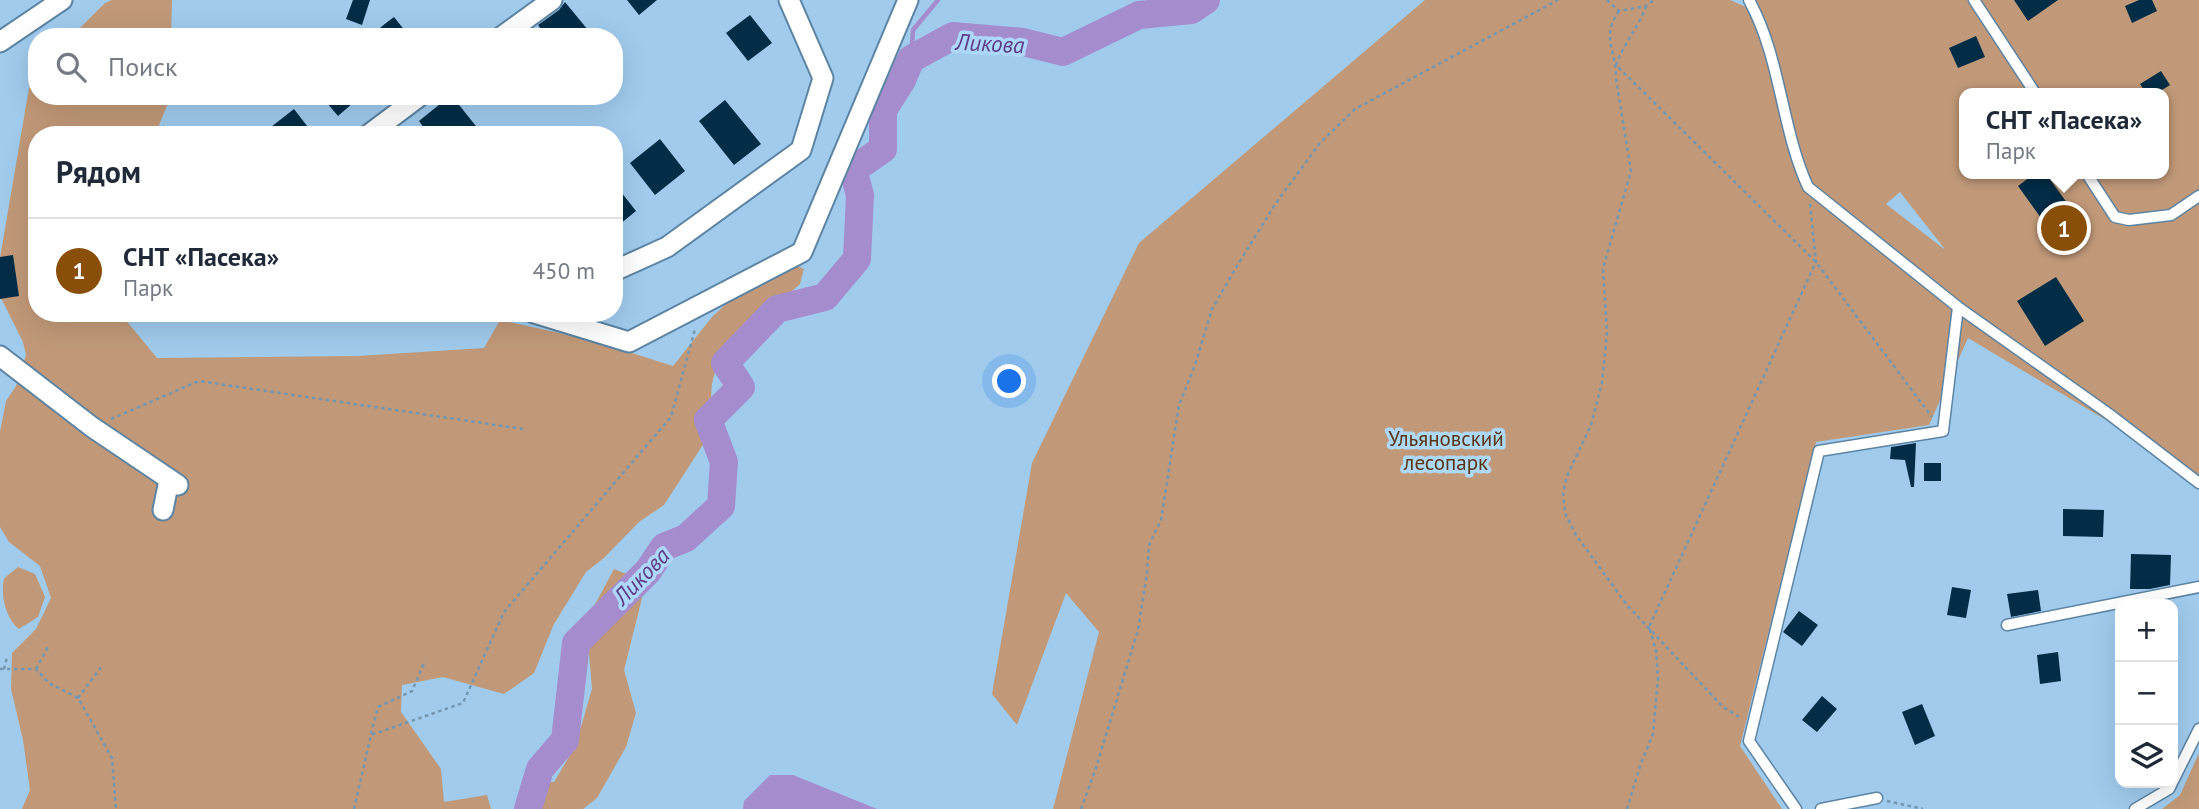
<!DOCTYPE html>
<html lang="ru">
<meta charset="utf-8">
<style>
:root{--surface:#fff;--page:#f6f6f7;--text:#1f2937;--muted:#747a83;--line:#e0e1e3;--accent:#894e08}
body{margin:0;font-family:"PT Sans",sans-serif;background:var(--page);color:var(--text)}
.controls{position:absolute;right:21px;bottom:21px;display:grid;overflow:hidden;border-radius:14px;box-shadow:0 7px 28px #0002}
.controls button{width:63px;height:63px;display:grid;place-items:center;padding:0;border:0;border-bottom:2px solid var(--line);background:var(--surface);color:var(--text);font:35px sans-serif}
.you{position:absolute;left:1010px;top:382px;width:24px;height:24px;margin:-18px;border:5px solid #fff;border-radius:50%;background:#1a73e8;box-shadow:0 0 0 10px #1a73e833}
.badge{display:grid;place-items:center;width:46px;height:46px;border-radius:50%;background:var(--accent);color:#fff;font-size:23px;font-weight:700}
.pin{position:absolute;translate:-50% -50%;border:4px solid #fff;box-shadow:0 2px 7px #0006}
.popup{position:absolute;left:1959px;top:88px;width:210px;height:91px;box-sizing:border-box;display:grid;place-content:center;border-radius:14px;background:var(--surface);filter:drop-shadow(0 2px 5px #0005);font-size:23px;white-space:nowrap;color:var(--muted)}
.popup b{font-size:26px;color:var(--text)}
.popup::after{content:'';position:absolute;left:50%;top:100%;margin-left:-14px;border:14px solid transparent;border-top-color:var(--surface)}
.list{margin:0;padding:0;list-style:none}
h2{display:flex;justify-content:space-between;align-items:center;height:91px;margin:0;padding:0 28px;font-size:30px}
h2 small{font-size:23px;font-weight:400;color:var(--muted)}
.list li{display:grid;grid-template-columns:46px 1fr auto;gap:21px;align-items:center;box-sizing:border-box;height:105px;padding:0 28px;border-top:2px solid var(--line)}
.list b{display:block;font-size:26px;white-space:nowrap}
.list p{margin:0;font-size:23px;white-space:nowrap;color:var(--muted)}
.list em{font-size:23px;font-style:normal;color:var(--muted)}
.icon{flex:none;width:38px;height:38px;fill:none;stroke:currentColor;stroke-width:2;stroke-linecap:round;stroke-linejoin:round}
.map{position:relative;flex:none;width:2199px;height:809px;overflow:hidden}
.search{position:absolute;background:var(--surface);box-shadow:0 7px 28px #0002;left:28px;top:28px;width:595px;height:77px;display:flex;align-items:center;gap:18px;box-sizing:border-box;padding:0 24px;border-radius:28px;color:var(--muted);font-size:26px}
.panel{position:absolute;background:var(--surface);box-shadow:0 7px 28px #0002;left:28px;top:126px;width:595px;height:196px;border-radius:28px}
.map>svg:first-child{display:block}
.green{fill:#c19978;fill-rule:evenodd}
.water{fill:#a58ccc}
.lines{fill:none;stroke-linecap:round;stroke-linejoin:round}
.stream{stroke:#a58ccc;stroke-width:4.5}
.river{stroke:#a58ccc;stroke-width:28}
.building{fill:#022d47}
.lane-casing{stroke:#5c84a3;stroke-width:13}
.street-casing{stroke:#5c84a3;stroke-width:23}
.path{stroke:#7396b1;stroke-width:2.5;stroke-dasharray:3.5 3.5;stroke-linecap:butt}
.lane{stroke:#fff;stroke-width:10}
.street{stroke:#fff;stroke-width:19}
.labels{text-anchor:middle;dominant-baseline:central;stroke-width:7;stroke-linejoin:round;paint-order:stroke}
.park-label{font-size:21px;fill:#5b350d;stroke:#add8fa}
.water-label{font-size:23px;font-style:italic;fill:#5e3c89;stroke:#add8fa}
</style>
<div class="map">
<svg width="2199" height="809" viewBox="0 0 2199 809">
<rect width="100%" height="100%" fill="#a0cbed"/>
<path class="green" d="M112 0H172L171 37H71L105 3Z
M1425 0H1730L1746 7 1757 2 1756 0H2199V479L2180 464 1968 338 1929 425 1816 442 1740 746 1782 809H1053L1099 632 1066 593 1017 725 992 694 1032 463 1139 243ZM1964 93H2164V174H1964ZM1900 192 1944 248V249L1886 204Z
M37 80V96H171L155 135H37V313H120L157 358 358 356 484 348 500 320 591 340 673 366 712 317 736 295 792 264 804 269 800 284 764 316 732 337 718 359 712 384 708 437 664 505 639 522 604 558 586 572 554 624 534 673 504 694 443 677 402 685 401 712 441 769 444 802 487 795 491 809H22L30 790 23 740 11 689 12 653 36 629 51 598 40 566 9 542 0 527V432L6 401 16 386 26 355 23 342 0 296V258L29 88Z
M18 567 35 574 45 597 38 617 19 629C6 619 0 595 4 579 8 574 14 571 18 567Z
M614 569 646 582 624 670 636 713 626 747 597 798 583 809H523L522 781 554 782 575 747 592 689 589 653 593 608Z
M2199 753V809H2162L2180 795Z"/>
<path class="water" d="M770 775H793L877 809H743L744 801Z"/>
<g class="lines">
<path class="stream" d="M911 59 913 30 938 0"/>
<path class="river" d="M528 809 540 769 565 740 576 643 648 571 664 547 686 538 721 506 724 462 708 420 741 387 725 363 777 309 825 297 857 259 860 195 853 170 883 149V110L902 80 911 59 953 36 1023 42 1063 52 1139 15 1191 10 1206 0"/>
</g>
<path class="building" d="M353 0H370L362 25 346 19Z
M627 0H657L639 15Z
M2014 0H2058L2028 21Z
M2139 0H2152L2157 11 2132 23 2125 6Z
M565 2 588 30 579 37H547L538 25 559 10Z
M750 15 772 43 748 61 726 33Z
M394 17 410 37H369L386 23Z
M1976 36 1985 57 1958 68 1949 48Z
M2161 71 2170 85 2157 93H2146L2140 84Z
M321 96H361L338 116Z
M450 96H452L483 135H429L419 121Z
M725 100 761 144 734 165 699 121Z
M294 109 314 135H278L271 127Z
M660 139 685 171 655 195 630 163Z
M2034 174H2046L2073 211 2049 229 2018 186Z
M614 183 636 211 614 229Z
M13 255 19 296 0 299V257Z
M2056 277 2084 321 2045 346 2017 301Z
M1916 443 1914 487H1911L1905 460 1890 459 1891 447Z
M1924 463H1941V481H1924Z
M2063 509 2104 510 2103 537 2063 536Z
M2131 554 2171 555 2170 585 2150 589H2130Z
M1952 587 1971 590 1966 618 1947 615Z
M2038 590 2041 611 2011 617 2007 594Z
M1799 611 1818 625 1802 646 1783 632Z
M2058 652 2061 681 2040 684 2037 655Z
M1822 696 1837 709 1817 732 1802 720Z
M1922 704 1935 736 1915 745 1902 712Z"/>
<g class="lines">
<defs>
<path id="lane" d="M1749 0C1781 58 1781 128 1808 187L1958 307 2109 414 2199 483
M1974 0 2035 93
M2087 174 2115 217 2129 220 2171 215 2199 196
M2007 625 2199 587
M2173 781 2199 729
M1796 809 1749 741 1819 451 1943 431 1958 307
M1821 809 1877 798
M2135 809 2169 789 2172 783"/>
<path id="street" d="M501 37 552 0
M0 42 62 0
M368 135 420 96
M614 271 667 247 801 150 823 78 789 0
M534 313 629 342 802 252 908 0
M0 356 92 427 178 485
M163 510 169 480"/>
</defs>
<use href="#lane" class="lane-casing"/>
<use href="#street" class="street-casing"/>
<path class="path" d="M1607 0 1619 11 1646 6 1654 0
M1646 6C1639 27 1624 43 1616 65L1816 262 1932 417
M1619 11C1600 38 1617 50 1616 79L1631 171 1603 268 1607 333 1602 383 1591 425 1567 476 1563 493 1565 513 1576 535 1627 605 1723 707 1741 718
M111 419 199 381 523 429
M0 669H36L49 683 78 698 112 758 116 809
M4 669 7 657
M36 669 49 645
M78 698 102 666
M371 734 378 707 412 691 425 661
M1887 801 1923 809
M354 809 371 735 463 703 504 612 671 417 695 329
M1081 809 1095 771 1138 630 1147 573 1149 545 1161 520 1179 405 1195 365 1212 309 1240 261 1276 203 1320 143 1355 109 1558 0
M1627 809 1640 766 1653 734 1658 678 1656 650 1649 627 1816 262 1810 204"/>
<use href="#lane" class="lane"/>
<use href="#street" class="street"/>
</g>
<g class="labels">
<g class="park-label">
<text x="1446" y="438">Ульяновский<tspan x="1446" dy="24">лесопарк</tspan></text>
</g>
<g class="water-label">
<text transform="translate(990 43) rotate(3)">Ликова</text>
<text transform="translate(641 576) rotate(-46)">Ликова</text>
</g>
</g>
</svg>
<div class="controls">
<button>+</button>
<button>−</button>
<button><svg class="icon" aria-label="layers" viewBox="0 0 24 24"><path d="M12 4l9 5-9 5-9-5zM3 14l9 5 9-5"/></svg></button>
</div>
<div class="you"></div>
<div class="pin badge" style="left:2064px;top:228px">1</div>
<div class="popup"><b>СНТ «Пасека»</b>Парк</div>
<div class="search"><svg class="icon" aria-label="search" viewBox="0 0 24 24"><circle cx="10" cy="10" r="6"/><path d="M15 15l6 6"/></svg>Поиск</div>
<section class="panel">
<h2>Рядом<small></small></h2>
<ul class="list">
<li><span class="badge">1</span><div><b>СНТ «Пасека»</b><p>Парк</p></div><em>450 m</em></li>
</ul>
</section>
</div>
